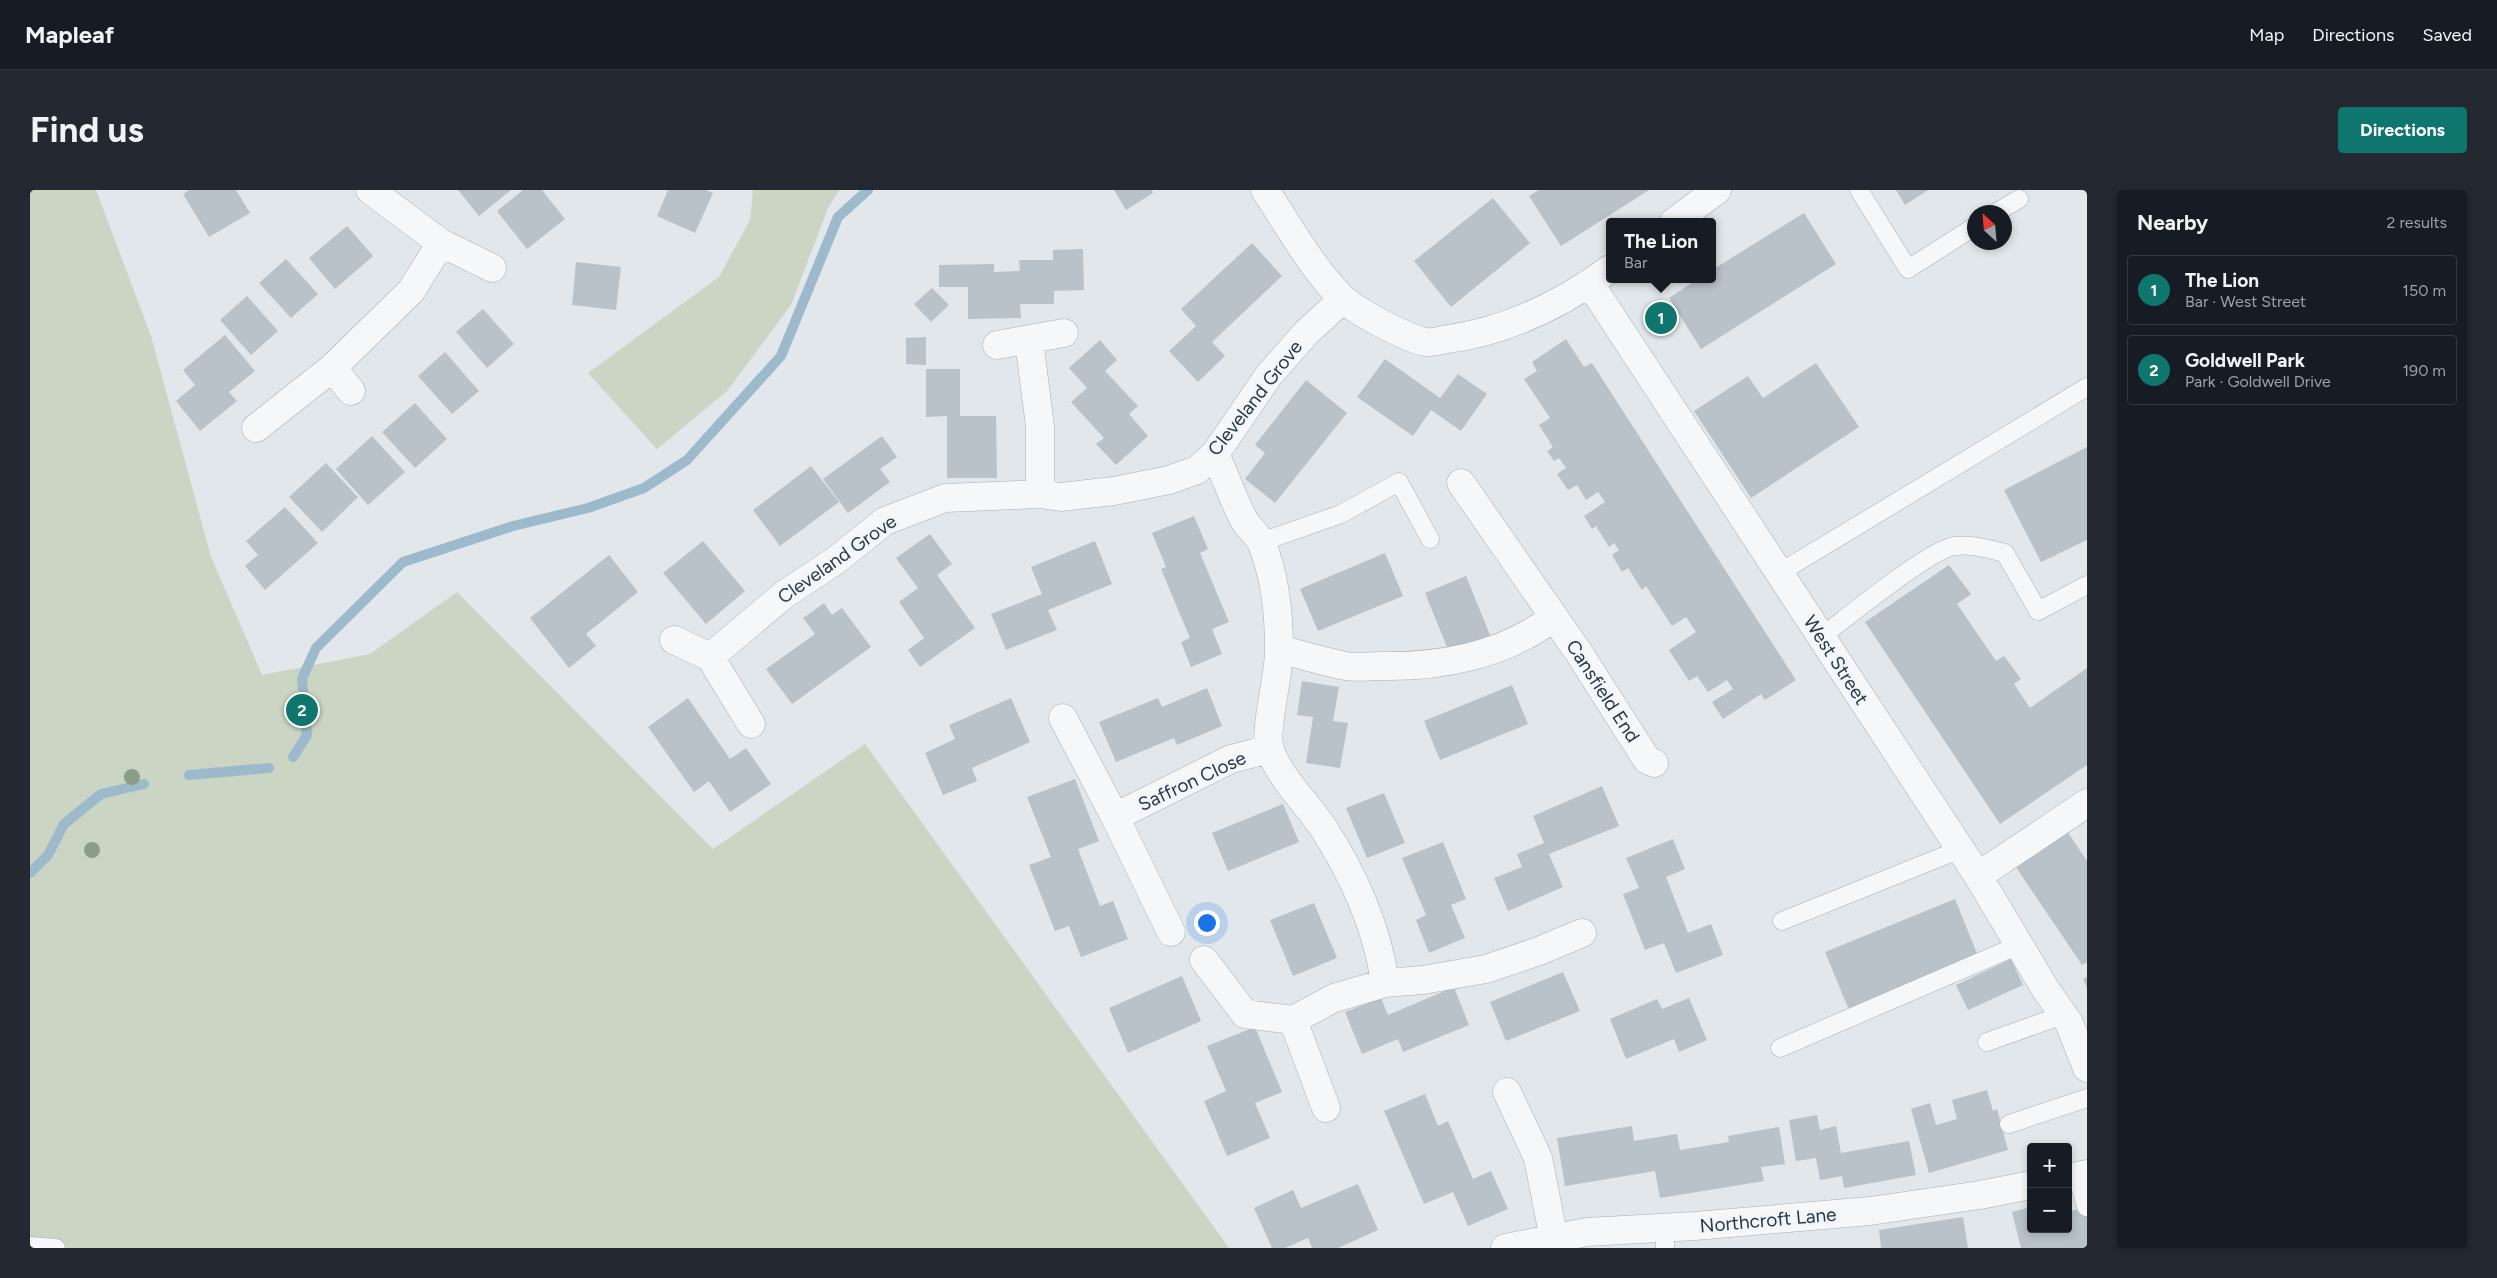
<!DOCTYPE html>
<meta charset="utf-8">
<style>
:root{--surface:#171b24;--page:#242831;--text:#f1f3f6;--muted:#9ea1a6;--line:#363941;--accent:#0f766e}
body{margin:0;font-family:Figtree,sans-serif;background:var(--page);color:var(--text)}
.controls{position:absolute;right:15px;bottom:15px;display:grid;overflow:hidden;border-radius:5px;box-shadow:0 2px 8px #0003}
.controls button{width:45px;height:45px;display:grid;place-items:center;padding:0;border:0;border-bottom:1px solid var(--line);background:var(--surface);color:var(--text);font:25px sans-serif}
.compass{position:absolute;left:1937px;top:15px;width:45px;height:45px;border-radius:50%;background:var(--surface);box-shadow:0 2px 8px #0003;rotate:334deg}
.you{position:absolute;left:1176px;top:732px;width:18px;height:18px;margin:-12px;border:4px solid #fff;border-radius:50%;background:#1a73e8;box-shadow:0 0 0 8px #1a73e833}
.badge{display:grid;place-items:center;width:32px;height:32px;border-radius:50%;background:var(--accent);color:#fff;font-size:16px;font-weight:700}
.pin{position:absolute;translate:-50% -50%;border:2px solid #fff;box-shadow:0 1px 5px #0006}
.popup{position:absolute;left:1576px;top:28px;width:110px;height:65px;box-sizing:border-box;display:grid;place-content:center;border-radius:5px;background:var(--surface);filter:drop-shadow(0 1px 4px #0005);font-size:16px;white-space:nowrap;color:var(--muted)}
.popup b{font-size:19px;color:var(--text)}
.popup::after{content:'';position:absolute;left:50%;top:100%;margin-left:-10px;border:10px solid transparent;border-top-color:var(--surface)}
.list{margin:0;padding:0;list-style:none}
h2{display:flex;justify-content:space-between;align-items:center;height:65px;margin:0;padding:0 20px;font-size:21px}
h2 small{font-size:16px;font-weight:400;color:var(--muted)}
.list li{display:grid;grid-template-columns:32px 1fr auto;gap:15px;align-items:center;box-sizing:border-box;height:70px;margin:0 10px 10px;padding:0 10px;border:1px solid var(--line);border-radius:5px}
.list b{display:block;font-size:19px;white-space:nowrap}
.list p{margin:0;font-size:16px;white-space:nowrap;color:var(--muted)}
.list em{font-size:16px;font-style:normal;color:var(--muted)}
.map{position:relative;flex:none;width:2057px;height:1058px;overflow:hidden;border-radius:5px}
header{display:flex;align-items:center;gap:30px;box-sizing:border-box;height:70px;padding:0 25px;background:var(--surface);border-bottom:1px solid var(--line)}
header strong{font-size:24px}
nav{display:flex;gap:28px;margin-inline-start:auto;font-size:18px}
.intro{display:flex;align-items:center;justify-content:space-between;box-sizing:border-box;height:120px;padding:0 30px}
h1{margin:0;font-size:35px}
.button{padding:12px 22px;border-radius:5px;background:var(--accent);color:#fff;font-size:18px;font-weight:700}
main{display:flex;gap:30px;padding:0 30px}
aside{flex:1;background:var(--surface);border-radius:5px;box-shadow:0 2px 8px #0003}
.map>svg:first-child{display:block}
.green{fill:#cad5c3}
.lines{fill:none;stroke-linecap:round;stroke-linejoin:round}
.stream{stroke:#9dbacc;stroke-width:10}
.building{fill:#b9c1c9}
.service-casing{stroke:#a7afb6;stroke-width:19}
.minor-casing{stroke:#a7afb6;stroke-width:29}
.service{stroke:#f5f7f9;stroke-width:18}
.minor{stroke:#f5f7f9;stroke-width:28}
.tree{fill:#8b9d88}
.labels{text-anchor:middle;dominant-baseline:central;stroke-width:5;stroke-linejoin:round;paint-order:stroke}
.street-label{font-size:19px;fill:#2a3744;stroke:#f2f6f8}
</style>
<header>
<strong>Mapleaf</strong>
<nav><a>Map</a><a>Directions</a><a>Saved</a></nav>
</header>
<div class="intro"><h1>Find us</h1><a class="button">Directions</a></div>
<main>
<div class="map">
<svg width="2057" height="1058" viewBox="0 0 2057 1058">
<rect width="100%" height="100%" fill="#e2e7eb"/>
<path class="green" d="M0 0H66L121 146 181 367 232 485 340 464 427 402 683 659 835 554 1199 1058H0Z
M723 0H809L798 18 761 115 697 201 627 259 558 183 689 87 720 30Z"/>
<g class="lines">
<path class="stream" d="M263 567 277 545 272 489 286 458 373 372 483 336 558 318 614 298 657 270 751 166 808 27 838 0
M159 585 239 578
M0 683 18 665 34 634 71 604 114 594"/>
</g>
<path class="building" d="M159 0H206L220 23 179 47 153 4Z
M428 0H481L449 26Z
M493 0H512L535 29 497 59 467 21Z
M638 0H676L683 3 665 43 627 26Z
M1084 0H1122L1123 3 1096 20Z
M1509 0H1619L1531 56 1499 6Z
M1866 0H1898L1875 15Z
M1463 8 1500 53 1421 117 1384 71Z
M1774 23 1806 74 1671 159 1639 108 1668 89H1682V80Z
M317 36 343 66 305 99 279 68Z
M1222 53 1252 86 1182 152 1195 166 1168 192 1139 161 1166 136 1151 119Z
M1053 59 1054 100 1024 101V114H990L991 128 938 129V97H909V75L964 74V82L990 81 989 70H1023V60Z
M256 69 288 104 261 128 229 93Z
M546 72 591 77 586 120 542 115Z
M902 98 919 115 901 132 884 114Z
M217 106 248 141 221 165 190 130Z
M453 119 484 154 457 178 426 142Z
M195 145 225 181 199 202 207 211 170 241 146 211 165 195 153 180Z
M896 147V175L876 174V148Z
M1536 149 1554 177 1562 173 1766 490 1735 510 1731 504 1693 529 1682 512 1703 499 1697 490 1678 502 1667 486 1659 491 1639 460 1666 442 1656 427 1642 436 1616 396 1612 400 1598 378 1592 382 1582 365 1589 360 1584 353 1579 357 1566 336 1562 339 1554 326 1575 312 1568 302 1556 310 1547 295 1538 300 1527 284 1536 278 1529 268 1524 271 1517 261 1523 257 1509 235 1520 228 1494 189 1507 181 1502 172Z
M1070 150 1087 170 1075 181 1108 216 1099 224 1118 246 1086 275 1066 254 1074 248 1041 212 1057 198 1039 178Z
M415 162 449 201 422 224 388 186Z
M1355 169 1410 208 1428 184 1457 204 1431 241 1401 220 1383 246 1327 207Z
M1786 173 1829 237 1721 308 1664 221 1718 186 1733 208Z
M896 179H930V226H966L967 288H917V226L896 227Z
M1276 190 1317 223 1245 313 1215 289 1235 263 1225 255Z
M385 213 417 249 385 278 352 242Z
M342 246 375 282 338 315 306 279Z
M852 246 867 267 850 279 860 292 818 323 793 289Z
M2057 257V350L2011 372 1974 300Z
M296 273 328 307 292 342 259 307Z
M781 276 809 312 750 356 723 320Z
M255 317 288 353 235 400 215 376 228 365 216 351Z
M1164 326 1178 359 1170 363 1199 432 1182 439 1192 464 1161 477 1151 452 1160 448 1131 379 1136 377 1122 343Z
M900 344 922 374 907 385 945 438 890 477 878 460 894 448 869 412 888 398 866 368Z
M673 351 715 401 676 434 633 383Z
M1065 351 1082 394 1018 420 1027 440 976 460 961 424 1012 404 1001 377Z
M1355 363 1373 406 1288 441 1270 399Z
M579 365 608 402 556 444 566 456 539 478 500 428Z
M1919 375 1941 404 1927 414 1966 471 1974 466 1991 489 1984 494 2000 518 2057 478V575L1970 634 1835 432Z
M1436 386 1460 445 1419 462 1395 403Z
M794 413 802 425 812 418 841 457 762 514 736 479 785 444 773 428Z
M1272 491 1309 497 1303 531 1318 533 1310 578 1276 573 1283 527 1267 525Z
M1482 495 1498 534 1410 570 1394 531Z
M1177 498 1192 536 1147 555 1144 548 1086 572 1069 532 1128 508 1132 517Z
M658 508 700 569 716 558 741 594 700 622 679 591 664 602 618 537Z
M981 508 1000 552 942 578 947 591 913 605 895 563 925 549 919 535Z
M1045 589 1069 651 1048 659 1070 716 1083 711 1098 749 1051 767 1039 736 1025 741 999 675 1021 667 997 607Z
M1572 596 1589 636 1519 664 1533 697 1478 721 1464 688 1492 677 1487 664 1514 653 1503 626Z
M1354 603 1375 653 1337 668 1316 618Z
M1253 614 1269 652 1198 681 1182 643Z
M2035 638 2057 671V772L2052 775 1983 673Z
M1643 649 1655 679 1636 687 1658 743 1681 734 1693 765 1646 783 1634 753 1615 760 1593 704 1609 698 1596 668Z
M1413 652 1436 709 1421 715 1435 748 1399 763 1386 730 1396 725 1372 668Z
M1925 709 1948 766 1819 820 1795 762Z
M1284 713 1307 768 1263 786 1240 730Z
M1981 769 1993 795 1938 820 1926 795Z
M1533 782 1550 821 1476 851 1460 812Z
M1152 786 1171 831 1098 863 1079 818Z
M2057 787V798L2053 789Z
M1424 797 1439 835 1373 862 1368 849 1332 864 1315 822 1351 808 1358 825Z
M1659 808 1677 850 1649 862 1644 849 1596 869 1580 829 1627 809 1632 819Z
M1225 837 1252 902 1225 913 1240 948 1197 966 1174 911 1196 901 1177 856Z
M1957 900 1963 921 1967 919 1978 960 1899 983 1881 919 1900 913 1906 935 1927 929 1922 910Z
M1395 904 1408 936 1418 931 1443 989 1461 981 1478 1019 1438 1036 1423 1002 1394 1014 1354 921Z
M1787 925 1790 940 1806 936 1811 963 1879 951 1886 985 1814 998 1812 986 1790 990 1786 968 1766 971 1759 930Z
M1602 936 1604 951 1647 944 1650 960 1699 952 1698 946 1749 937 1755 974 1731 977 1734 991 1630 1008 1625 981 1535 996 1527 948Z
M1328 994 1348 1040 1308 1058H1282L1278 1048 1255 1058H1242L1224 1018 1263 1000 1271 1018Z
M2038 1012 2041 1021 2057 1017V1058H1991L1982 1022 2001 1017V1039H2038Z
M1933 1027 1938 1058H1851L1849 1040Z"/>
<g class="lines">
<defs>
<path id="service" d="M1829 0 1878 79 1944 37
M1967 22 1989 9
M1231 352 1311 324 1369 292 1400 349
M1749 383 2057 197
M1791 447C1815 429 1901 358 1925 356 1942 354 1958 359 1975 363L2008 421 2057 395
M1752 731 1931 659
M1957 852 2033 825
M1750 858 1989 755
M1979 934 2057 908
M2048 986 2056 1017
M1635 1037V1058
M0 1056 26 1058"/>
<path id="minor" d="M340 0 411 53 462 78
M1235 0C1259 36 1281 77 1312 108 1325 121 1378 149 1396 152 1402 153 1411 150 1418 149 1477 141 1532 114 1580 79
M1644 32 1687 0
M1556 96 1568 106 1948 686 2016 800 2039 833 2057 878
M999 151 1010 236V304
M967 155 1034 143
M302 178 321 201
M226 238 302 178 381 101 411 53
M1185 264C1195 285 1203 309 1214 330 1219 338 1228 345 1232 354 1245 386 1249 424 1249 459 1250 484 1233 541 1240 560 1251 590 1277 613 1294 639 1323 684 1348 739 1355 793
M1431 293 1549 463 1617 570 1624 573
M644 450 680 467 721 534
M1249 459C1272 465 1294 472 1316 476 1327 478 1340 476 1351 476 1411 477 1475 465 1524 427
M680 467 755 404 805 371 855 331 915 308 1010 304 1031 307 1084 301 1139 290 1167 280 1185 264 1239 185 1276 143 1313 109
M1033 528 1085 627 1141 742
M1085 627 1201 569 1240 559
M1948 686 2057 613
M1174 770 1215 824 1263 830 1304 808 1355 793 1393 790 1456 779 1509 761 1552 743
M1263 830 1296 918
M1477 902 1508 968 1524 1049
M2038 988 2057 984
M1475 1058 1557 1042 1665 1036 1840 1021 1950 1005 2001 995"/>
</defs>
<use href="#service" class="service-casing"/>
<use href="#minor" class="minor-casing"/>
<use href="#service" class="service"/>
<use href="#minor" class="minor"/>
</g>
<g class="tree">
<circle cx="102" cy="587" r="8"/>
<circle cx="62" cy="660" r="8"/>
</g>
<g class="labels">
<g class="street-label">
<text transform="translate(1225 208) rotate(-52)">Cleveland Grove</text>
<text transform="translate(807 369) rotate(-35)">Cleveland Grove</text>
<text transform="translate(1806 470) rotate(57)">West Street</text>
<text transform="translate(1573 501) rotate(57)">Cansfield End</text>
<text transform="translate(1162 591) rotate(-25)">Saffron Close</text>
<text transform="translate(1738 1030) rotate(-5)">Northcroft Lane</text>
</g>
</g>
</svg>
<div class="controls">
<button>+</button>
<button>−</button>
</div>
<svg class="compass" viewBox="-18 -18 36 36"><path d="M0-13l5 13h-10z" fill="#e53935"/><path d="M0 13l5-13h-10z" fill="#9ea1a6"/></svg>
<div class="you"></div>
<div class="pin badge" style="left:1631px;top:128px">1</div>
<div class="popup"><b>The Lion</b>Bar</div>
<div class="pin badge" style="left:272px;top:520px">2</div>
</div>
<aside>
<h2>Nearby<small>2 results</small></h2>
<ul class="list">
<li><span class="badge">1</span><div><b>The Lion</b><p>Bar · West Street</p></div><em>150 m</em></li>
<li><span class="badge">2</span><div><b>Goldwell Park</b><p>Park · Goldwell Drive</p></div><em>190 m</em></li>
</ul>
</aside>
</main>
